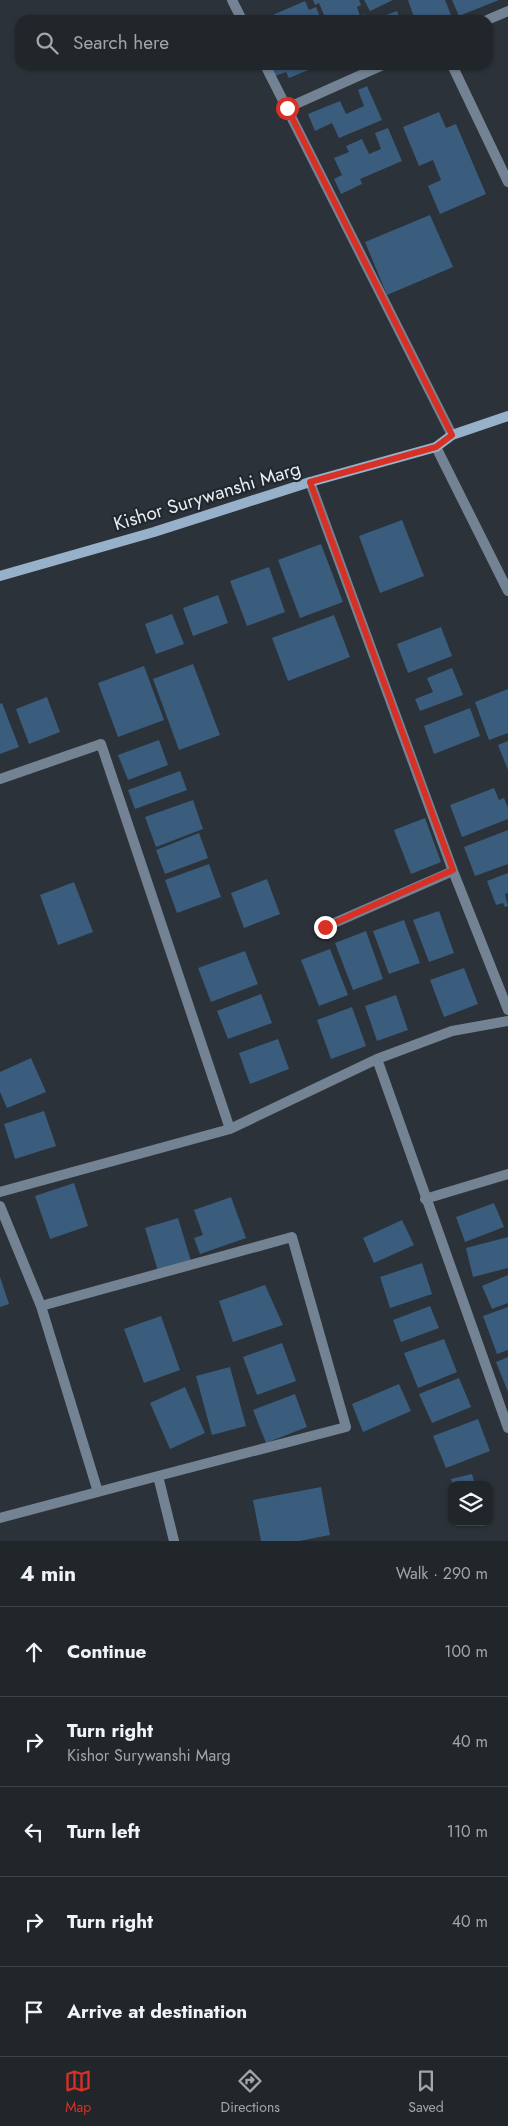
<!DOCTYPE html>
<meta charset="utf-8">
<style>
:root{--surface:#21262b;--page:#2d3237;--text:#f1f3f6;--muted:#a2a5a9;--line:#3e4347;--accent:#d93025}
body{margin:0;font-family:Jost,sans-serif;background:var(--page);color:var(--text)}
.controls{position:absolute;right:15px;bottom:15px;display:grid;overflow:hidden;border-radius:10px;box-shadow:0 1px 4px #0004}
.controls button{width:45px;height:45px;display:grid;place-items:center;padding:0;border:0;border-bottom:1px solid var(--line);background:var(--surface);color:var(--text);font:25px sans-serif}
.stop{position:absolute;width:15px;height:15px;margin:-11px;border:4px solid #d93025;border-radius:50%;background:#fff}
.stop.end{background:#d93025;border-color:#fff;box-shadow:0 1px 5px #0008}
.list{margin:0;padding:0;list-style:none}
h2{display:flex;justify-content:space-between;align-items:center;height:65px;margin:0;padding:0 20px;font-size:21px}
h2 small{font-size:16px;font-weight:400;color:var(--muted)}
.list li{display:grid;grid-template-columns:32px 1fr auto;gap:15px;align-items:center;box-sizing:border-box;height:90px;padding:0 20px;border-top:1px solid var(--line)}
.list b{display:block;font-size:19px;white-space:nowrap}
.list p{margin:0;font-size:16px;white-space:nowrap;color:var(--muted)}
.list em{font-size:16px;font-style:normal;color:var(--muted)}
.icon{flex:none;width:28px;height:28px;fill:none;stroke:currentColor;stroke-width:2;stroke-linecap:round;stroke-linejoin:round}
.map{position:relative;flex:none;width:508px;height:1541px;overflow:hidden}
.search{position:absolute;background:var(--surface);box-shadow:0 1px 4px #0004;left:15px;right:15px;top:15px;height:55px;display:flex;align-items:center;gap:12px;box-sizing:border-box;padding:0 18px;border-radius:15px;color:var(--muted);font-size:19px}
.sheet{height:515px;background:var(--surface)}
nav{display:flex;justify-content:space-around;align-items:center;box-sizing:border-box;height:70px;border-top:1px solid var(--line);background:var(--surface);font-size:14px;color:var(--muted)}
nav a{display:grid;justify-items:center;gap:2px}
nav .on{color:var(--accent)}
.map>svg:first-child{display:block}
.building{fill:#3a5c7d}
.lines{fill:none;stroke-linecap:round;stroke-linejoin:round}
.street{stroke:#748393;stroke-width:10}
.secondary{stroke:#98b1ca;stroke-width:10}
.route{stroke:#d93025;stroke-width:6}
.labels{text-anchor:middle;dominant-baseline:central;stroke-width:4.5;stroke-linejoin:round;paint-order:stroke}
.street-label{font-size:19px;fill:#e9eef2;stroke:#22282f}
</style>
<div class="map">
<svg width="508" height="1541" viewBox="0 0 508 1541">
<rect width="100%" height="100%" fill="#2c3239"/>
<path class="building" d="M313 0H359L361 5 357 7 360 16 365 14 368 20H326L319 3 315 5Z
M364 0H393L370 11Z
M408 0H445L451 15 439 20H415Z
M452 0H499L459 16Z
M305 1 309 10 316 7 320 17 312 20H261Z
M397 11 400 20H373Z
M267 65H320L289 78 286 72 272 77Z
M367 86 382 120 339 138 332 123 315 131 308 114 340 101 346 114 364 106 358 90Z
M439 112 446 128 456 124 486 194 440 214 428 186 441 180 433 160 419 166 403 127Z
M388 128 402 161 360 179 362 184 341 194 334 179 342 175 334 158 349 152 346 146 362 139 369 154 381 149 375 133Z
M430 215 453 267 387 295 365 242Z
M402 520 424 576 380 593 359 536Z
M321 544 343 602 300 618 278 560Z
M269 567 285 612 247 626 230 581Z
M218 595 228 623 193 636 183 608Z
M172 614 184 644 156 654 145 624Z
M334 615 350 657 288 681 272 638Z
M441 627 452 656 408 673 397 644Z
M193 664 220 735 179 750 153 679Z
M144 666 164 720 118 737 98 683Z
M452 668 463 695 420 711 415 699 433 692 427 678Z
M508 689V733L489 740 475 702Z
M47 697 60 732 29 744 16 709Z
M2 703 19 747 0 754V704Z
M470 708 480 736 434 754 424 726Z
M159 740 168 765 128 780 118 755Z
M508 741V770L498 745Z
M180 771 187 790 135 809 128 790Z
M494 788 499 800 504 798 508 808V819L462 837 450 805Z
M193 800 203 829 156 847 145 817Z
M425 818 441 862 411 874 394 830Z
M508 830V864L475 876 464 847Z
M199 833 208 858 165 874 156 850Z
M209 864 221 897 177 913 165 880Z
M508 873V893L505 894 508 906 505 907 503 903 496 905 487 881Z
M267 879 280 914 244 928 231 893Z
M74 882 93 932 58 945 40 895Z
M439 911 454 953 429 962 413 920Z
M404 920 420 963 389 974 373 931Z
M366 931 383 979 353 990 335 943Z
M330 949 348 995 319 1006 301 960Z
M245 951 258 984 211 1002 198 968Z
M464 968 478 1004 444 1017 430 980Z
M261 994 272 1023 228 1039 217 1011Z
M396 995 408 1030 377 1041 365 1006Z
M352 1007 366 1046 331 1059 317 1020Z
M278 1039 289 1069 250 1084 239 1053Z
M31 1058 46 1092 7 1108 0 1092V1072Z
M44 1111 56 1146 15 1159 4 1124Z
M74 1183 88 1226 50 1239 35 1196Z
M231 1197 246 1238 200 1254 194 1238 203 1235 194 1210Z
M494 1203 504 1227 465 1242 456 1217Z
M178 1218 191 1261 158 1271 145 1228Z
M402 1220 414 1245 374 1263 363 1238Z
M508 1237V1268L473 1277 466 1248Z
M422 1263 432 1294 390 1308 380 1277Z
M508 1275V1303L492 1309 482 1286Z
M0 1277 9 1304 0 1307Z
M265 1285 283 1325 233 1342 219 1301Z
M430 1306 439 1328 401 1342 393 1320Z
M508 1307V1350L497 1354 483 1316Z
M161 1316 180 1370 144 1383 124 1329Z
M444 1339 457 1372 418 1388 404 1353Z
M282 1343 296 1381 257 1395 243 1357Z
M508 1357V1392L496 1362Z
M230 1367 246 1426 212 1435 196 1376Z
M459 1378 471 1407 432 1423 419 1394Z
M399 1384 411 1411 363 1432 352 1404Z
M185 1387 205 1433 170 1449 150 1403Z
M295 1394 307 1427 266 1443 253 1410Z
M478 1419 490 1451 446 1468 433 1436Z
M472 1474 475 1485H453L451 1479Z
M321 1487 330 1535 299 1541H261L253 1500Z"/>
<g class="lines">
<path class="street" d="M232 0 242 20
M487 20 508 11
M265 65 452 435
M452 65 508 182
M287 108 383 65
M436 447 508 591
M310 482 453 871 508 1010
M0 779 101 744 230 1129 0 1192
M325 927 453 871
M377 1059 508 1428
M230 1129 377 1059 452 1031 508 1021
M425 1199 508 1174
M0 1206 41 1306 98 1492
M41 1306 292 1237 346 1427 158 1476
M0 1518 158 1476 174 1541"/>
<path class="secondary" d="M0 576 154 532 310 482 436 447 452 435 508 416"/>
</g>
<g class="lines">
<path class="route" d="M287 108 452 435 436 447 310 482 453 870 325 927"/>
</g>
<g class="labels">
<g class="street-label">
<text transform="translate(207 496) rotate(-17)">Kishor Surywanshi Marg</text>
</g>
</g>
</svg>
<div class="controls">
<button><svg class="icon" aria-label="layers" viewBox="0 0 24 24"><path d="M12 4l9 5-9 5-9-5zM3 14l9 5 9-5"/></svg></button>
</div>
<div class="stop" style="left:287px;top:108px"></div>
<div class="stop end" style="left:325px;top:927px"></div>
<div class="search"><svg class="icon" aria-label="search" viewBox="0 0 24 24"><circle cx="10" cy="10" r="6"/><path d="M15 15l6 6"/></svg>Search here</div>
</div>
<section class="sheet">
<h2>4 min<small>Walk · 290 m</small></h2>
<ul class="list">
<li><svg class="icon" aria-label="ahead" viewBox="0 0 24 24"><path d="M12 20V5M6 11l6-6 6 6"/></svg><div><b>Continue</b></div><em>100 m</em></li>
<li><svg class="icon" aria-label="right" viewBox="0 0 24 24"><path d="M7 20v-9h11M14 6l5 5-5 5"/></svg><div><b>Turn right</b><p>Kishor Surywanshi Marg</p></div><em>40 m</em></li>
<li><svg class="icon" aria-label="left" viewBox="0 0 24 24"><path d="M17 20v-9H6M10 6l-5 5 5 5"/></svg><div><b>Turn left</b></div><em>110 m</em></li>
<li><svg class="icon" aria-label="right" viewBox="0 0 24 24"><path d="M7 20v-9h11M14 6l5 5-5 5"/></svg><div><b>Turn right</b></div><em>40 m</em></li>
<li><svg class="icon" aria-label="arrive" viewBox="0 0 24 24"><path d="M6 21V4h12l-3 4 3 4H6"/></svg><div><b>Arrive at destination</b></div></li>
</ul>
</section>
<nav>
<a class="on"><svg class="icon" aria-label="map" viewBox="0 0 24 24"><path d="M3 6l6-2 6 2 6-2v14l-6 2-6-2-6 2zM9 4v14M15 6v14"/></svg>Map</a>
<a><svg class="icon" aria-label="directions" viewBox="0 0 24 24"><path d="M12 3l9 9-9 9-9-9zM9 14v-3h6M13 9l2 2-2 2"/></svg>Directions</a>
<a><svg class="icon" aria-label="saved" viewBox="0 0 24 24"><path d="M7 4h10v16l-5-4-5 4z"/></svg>Saved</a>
</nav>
